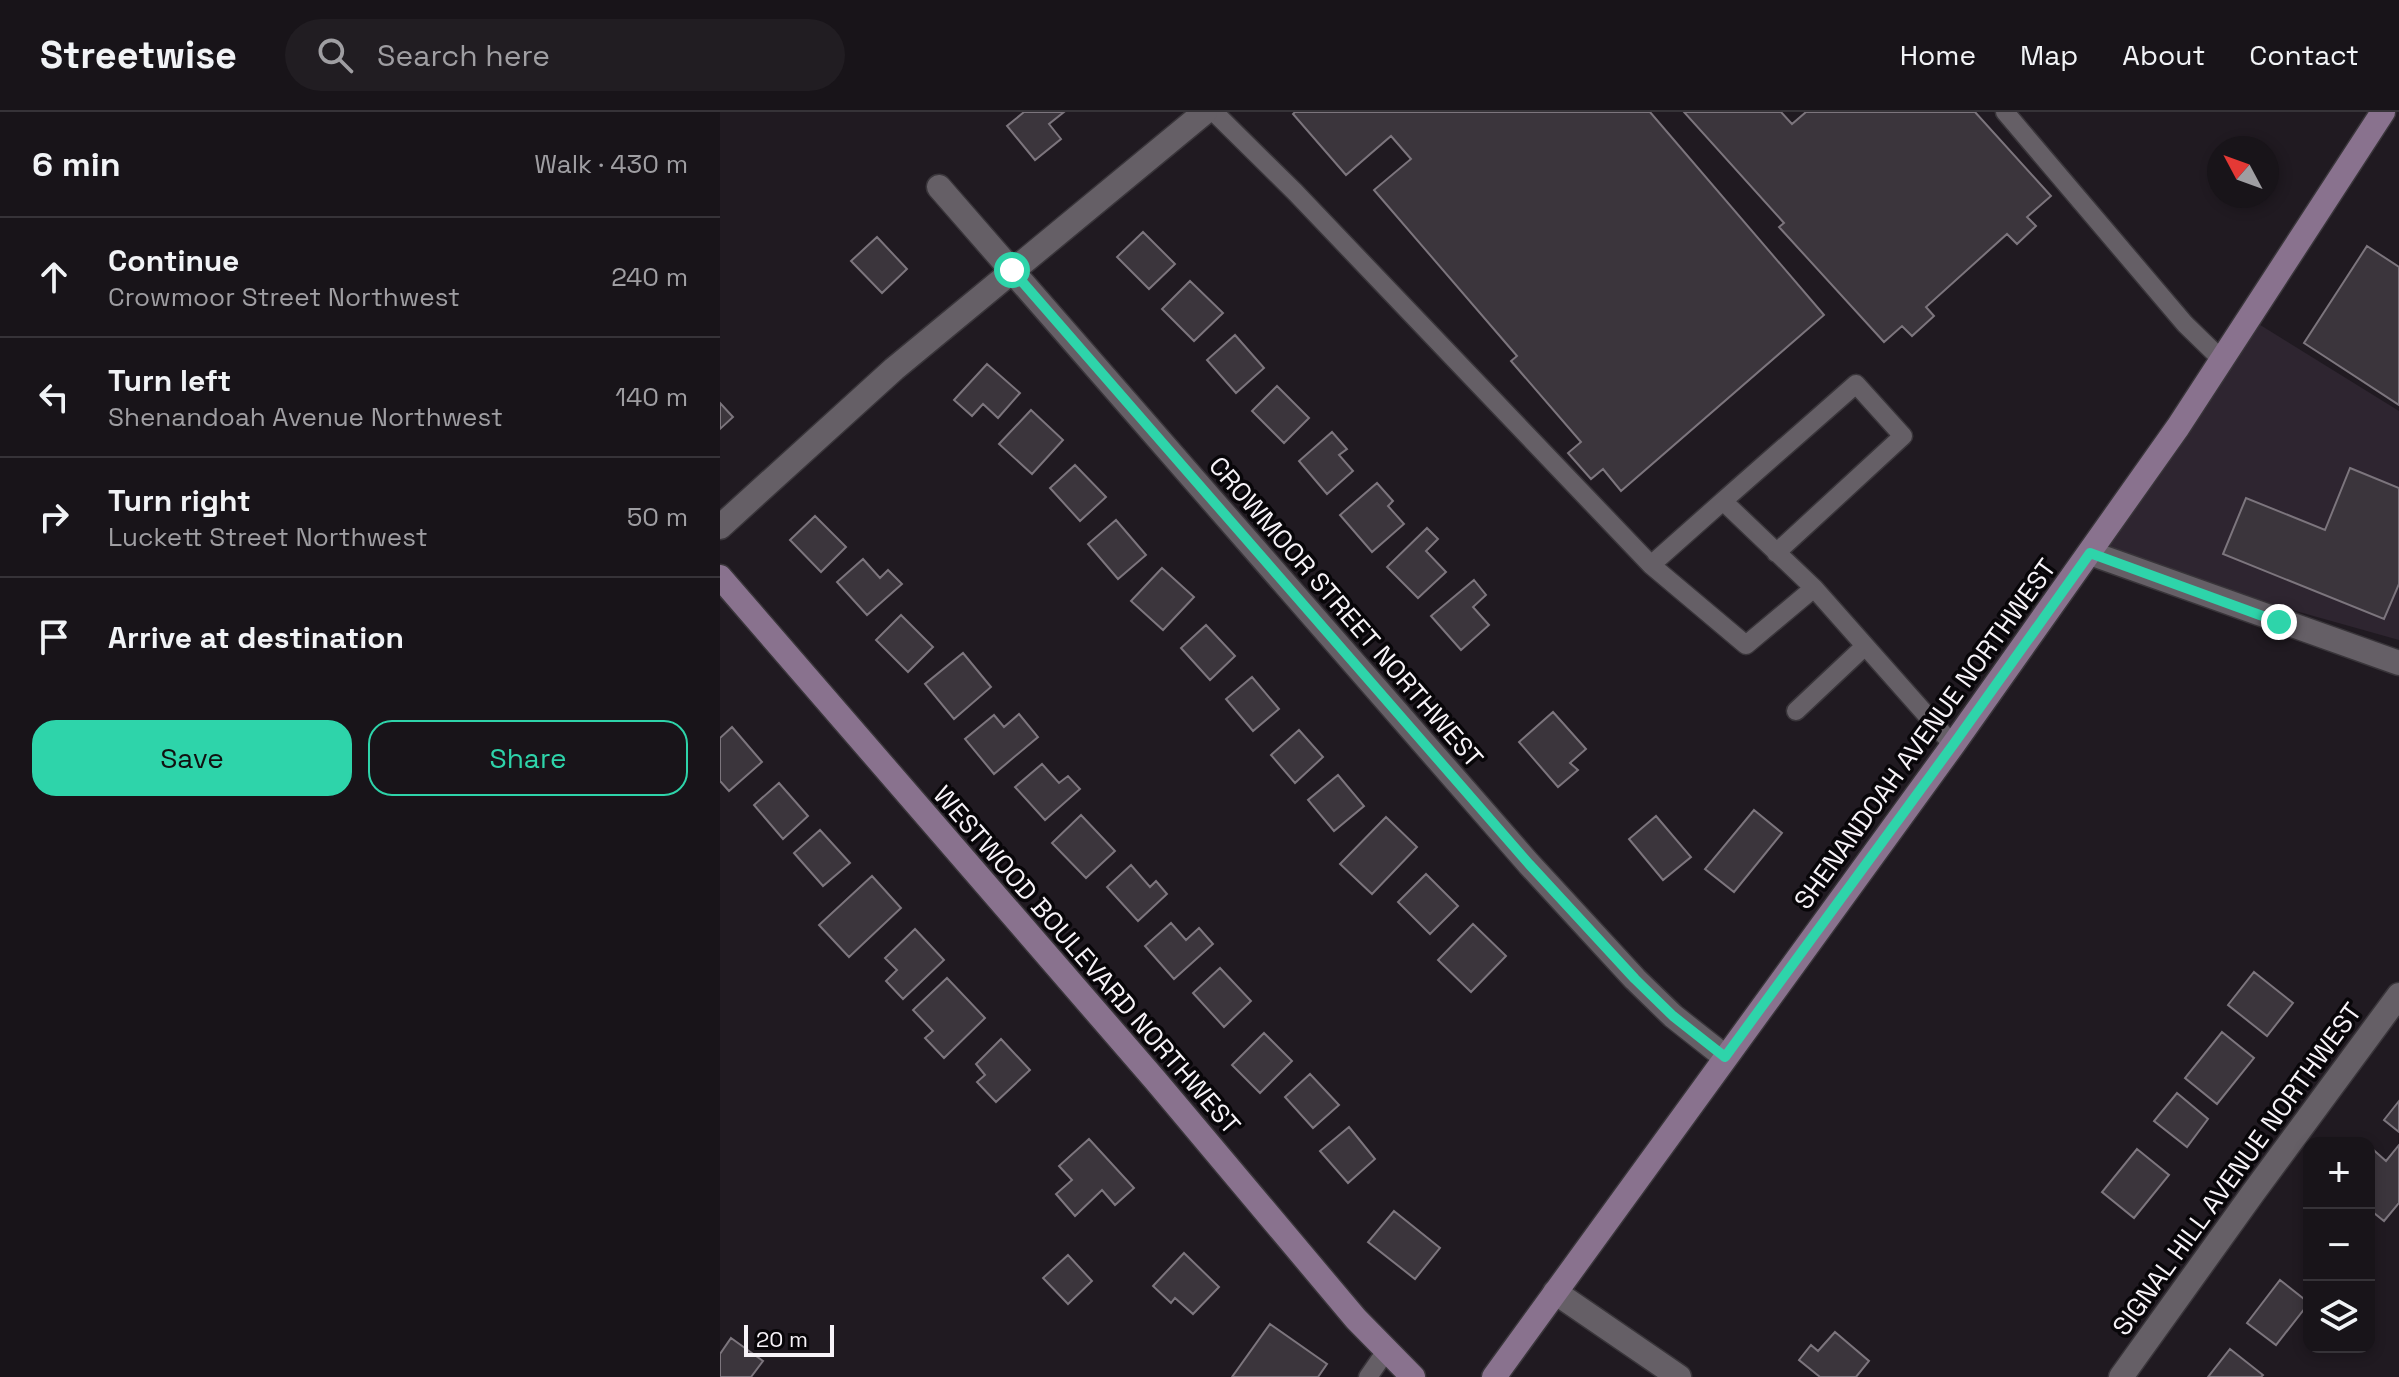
<!DOCTYPE html>
<meta charset="utf-8">
<style>
:root{--surface:#181419;--page:#211d22;--text:#f1f3f6;--muted:#9f9ea2;--line:#363338;--accent:#2ed4aa}
body{margin:0;font-family:"Space Grotesk",sans-serif;background:var(--page);color:var(--text)}
.controls{position:absolute;right:24px;bottom:24px;display:grid;overflow:hidden;border-radius:16px;box-shadow:0 4px 12px #0003}
.controls button{width:72px;height:72px;display:grid;place-items:center;padding:0;border:0;border-bottom:2px solid var(--line);background:var(--surface);color:var(--text);font:40px sans-serif}
.compass{position:absolute;left:1487px;top:24px;width:72px;height:72px;border-radius:50%;background:var(--surface);box-shadow:0 4px 12px #0003;rotate:311deg}
.scale{position:absolute;left:24px;bottom:20px;width:90px;box-sizing:border-box;padding-left:8px;border:4px solid #f7f3f8;border-top:0;font-size:22px;line-height:28px;white-space:nowrap;color:#f7f3f8;-webkit-text-stroke:6px #080609;paint-order:stroke}
.stop{position:absolute;width:24px;height:24px;margin:-18px;border:6px solid #2ed4aa;border-radius:50%;background:#fff}
.stop.end{background:#2ed4aa;border-color:#fff;box-shadow:0 2px 8px #0008}
.list{margin:0;padding:0;list-style:none}
h2{display:flex;justify-content:space-between;align-items:center;height:104px;margin:0;padding:0 32px;font-size:34px}
h2 small{font-size:26px;font-weight:400;color:var(--muted)}
.list li{display:grid;grid-template-columns:52px 1fr auto;gap:24px;align-items:center;box-sizing:border-box;height:120px;padding:0 32px;border-top:2px solid var(--line)}
.list b{display:block;font-size:30px;white-space:nowrap}
.list p{margin:0;font-size:26px;white-space:nowrap;color:var(--muted)}
.list em{font-size:26px;font-style:normal;color:var(--muted)}
.actions{display:flex;gap:16px;padding:24px 32px}
.actions a{flex:1;padding:18px 0;border:2px solid var(--accent);border-radius:24px;text-align:center;font-size:28px;color:var(--accent)}
.actions .main{background:var(--accent);color:#111}
.icon{flex:none;width:44px;height:44px;fill:none;stroke:currentColor;stroke-width:2;stroke-linecap:round;stroke-linejoin:round}
.map{position:relative;flex:none;width:1679px;height:1265px;overflow:hidden}
header{display:flex;align-items:center;gap:48px;box-sizing:border-box;height:112px;padding:0 40px;background:var(--surface);border-bottom:2px solid var(--line)}
header strong{font-size:38px}
nav{display:flex;gap:44px;margin-inline-start:auto;font-size:28px}
.search{width:560px;height:72px;background:var(--page);display:flex;align-items:center;gap:20px;box-sizing:border-box;padding:0 28px;border-radius:44px;color:var(--muted);font-size:30px}
main{display:flex}
aside{flex:1;background:var(--surface)}
.map>svg:first-child{display:block}
.built{fill:#2e2530}
.building{fill:#3b353c;stroke:#7c757d;stroke-width:2}
.lines{fill:none;stroke-linecap:round;stroke-linejoin:round}
.lane-casing{stroke:#39353a;stroke-width:21}
.street-casing{stroke:#39353a;stroke-width:27}
.secondary-casing{stroke:#39353a;stroke-width:27}
.lane{stroke:#655f66;stroke-width:18}
.street{stroke:#655f66;stroke-width:24}
.secondary{stroke:#89728e;stroke-width:24}
.route{stroke:#2ed4aa;stroke-width:10}
.labels{text-anchor:middle;dominant-baseline:central;stroke-width:7;stroke-linejoin:round;paint-order:stroke}
.street-label{font-size:26px;fill:#f7f3f8;stroke:#080609}
</style>
<header>
<strong>Streetwise</strong>
<div class="search"><svg class="icon" aria-label="search" viewBox="0 0 24 24"><circle cx="10" cy="10" r="6"/><path d="M15 15l6 6"/></svg>Search here</div>
<nav><a>Home</a><a>Map</a><a>About</a><a>Contact</a></nav>
</header>
<main>
<aside>
<h2>6 min<small>Walk · 430 m</small></h2>
<ul class="list">
<li><svg class="icon" aria-label="ahead" viewBox="0 0 24 24"><path d="M12 20V5M6 11l6-6 6 6"/></svg><div><b>Continue</b><p>Crowmoor Street Northwest</p></div><em>240 m</em></li>
<li><svg class="icon" aria-label="left" viewBox="0 0 24 24"><path d="M17 20v-9H6M10 6l-5 5 5 5"/></svg><div><b>Turn left</b><p>Shenandoah Avenue Northwest</p></div><em>140 m</em></li>
<li><svg class="icon" aria-label="right" viewBox="0 0 24 24"><path d="M7 20v-9h11M14 6l5 5-5 5"/></svg><div><b>Turn right</b><p>Luckett Street Northwest</p></div><em>50 m</em></li>
<li><svg class="icon" aria-label="arrive" viewBox="0 0 24 24"><path d="M6 21V4h12l-3 4 3 4H6"/></svg><div><b>Arrive at destination</b></div></li>
</ul>
<div class="actions"><a class="main">Save</a><a>Share</a></div>
</aside>
<div class="map">
<svg width="1679" height="1265" viewBox="0 0 1679 1265">
<rect width="100%" height="100%" fill="#201a21"/>
<path class="built" d="M1529 206 1679 299V528L1370 441Z"/>
<path class="building" d="M304 0H344L329 12 341 27 315 48 287 14Z
M575 0H930L1104 203 901 379 883 357 871 367 848 341 861 330 791 249 797 244 654 78 691 47 671 24 626 63 573 2Z
M964 0H1061L1072 12 1086 0H1255L1331 84 1307 105 1316 114 1297 132 1287 122 1206 195 1214 204 1192 224 1182 214 1164 230 1059 115 1064 111Z
M423 120 455 152 429 177 397 145Z
M157 125 187 157 162 181 131 149Z
M1647 134 1679 155V293L1584 231Z
M470 169 503 201 474 229 442 197Z
M515 223 544 256 516 281 487 248Z
M267 252 300 281 278 306 263 292 252 304 234 288Z
M557 274 589 306 564 331 532 299Z
M0 291 13 305 0 317Z
M311 298 343 328 312 362 279 332Z
M612 320 627 337 619 343 633 359 607 382 579 349Z
M355 353 386 385 360 409 330 376Z
M1630 356 1679 376V472L1664 507 1503 442 1526 386 1605 418Z
M657 371 673 389 668 394 684 412 652 440 620 403Z
M95 404 126 435 101 460 70 428Z
M396 408 426 443 398 467 368 432Z
M707 416 718 427 706 439 726 460 698 486 667 455Z
M143 447 160 466 168 458 182 472 147 503 117 470Z
M442 456 474 485 443 518 411 489Z
M754 468 766 483 753 495 769 513 741 538 711 504Z
M181 503 213 535 188 560 156 528Z
M486 513 515 544 490 568 461 536Z
M243 541 271 575 234 607 205 572Z
M532 565 559 597 533 619 506 587Z
M833 600 866 637 850 651 858 658 838 675 799 630Z
M299 602 318 625 274 662 245 627 274 603 284 615Z
M12 615 42 650 9 679 0 669V626Z
M579 618 603 645 575 671 551 643Z
M322 652 339 671 348 664 360 677 325 708 295 675Z
M618 663 644 694 614 719 588 688Z
M59 671 88 704 63 727 34 693Z
M1034 698 1062 721 1014 780 985 757Z
M361 703 395 739 366 766 332 731Z
M936 704 971 745 943 768 909 727Z
M666 705 697 735 652 782 620 752Z
M100 718 130 751 103 774 74 741Z
M411 753 430 775 436 769 447 782 418 809 387 775Z
M706 762 738 794 710 822 678 790Z
M152 764 181 796 129 845 99 813Z
M451 811 466 828 479 816 493 832 454 867 425 834Z
M753 812 786 844 751 880 718 848Z
M195 817 224 848 183 887 166 869 177 858 165 846Z
M500 856 531 889 504 915 473 881Z
M1534 860 1573 891 1547 924 1508 893Z
M227 866 265 906 224 946 205 926 213 919 193 898Z
M1502 920 1534 946 1497 992 1465 966Z
M544 921 572 949 540 981 512 953Z
M281 927 310 958 276 990 257 970 265 963 256 952Z
M590 962 619 993 593 1016 565 985Z
M1457 981 1488 1007 1467 1035 1434 1009Z
M1679 989V1020L1664 1008Z
M629 1015 655 1047 628 1071 600 1039Z
M369 1027 414 1076 395 1093 382 1078 355 1104 336 1082 352 1068 339 1054Z
M1679 1033V1091L1664 1109 1649 1097V1034L1666 1049Z
M1417 1037 1449 1063 1414 1106 1382 1080Z
M674 1099 720 1136 695 1167 648 1130Z
M464 1141 499 1175 473 1202 455 1186 451 1191 433 1174Z
M348 1143 372 1169 348 1192 323 1166Z
M1560 1168 1589 1191 1556 1233 1527 1211Z
M550 1212 607 1252 598 1265H512Z
M1115 1220 1149 1249 1136 1265H1100L1079 1248 1091 1233 1098 1239Z
M11 1226 43 1249 31 1265H0V1242Z
M1510 1237 1543 1263 1541 1265H1488Z"/>
<g class="lines">
<defs>
<path id="lane" d="M494 0 575 80 931 453 1003 389 1094 476 1233 633
M1285 0 1465 212 1502 248
M1003 389 1136 272 1183 324 1056 441
M931 453 1026 533 1094 476
M1076 599 1145 534
M648 1265 666 1239"/>
<path id="street" d="M219 75 809 752 915 867 953 904 1005 945
M0 415 174 257 485 0
M1370 441 1679 551
M835 1180 959 1265
M1401 1265 1533 1081 1679 883"/>
<path id="secondary" d="M0 465 436 969 636 1207 693 1265
M774 1265 1233 633 1458 315 1663 0"/>
</defs>
<use href="#lane" class="lane-casing"/>
<use href="#street" class="street-casing"/>
<use href="#secondary" class="secondary-casing"/>
<use href="#lane" class="lane"/>
<use href="#street" class="street"/>
<use href="#secondary" class="secondary"/>
</g>
<g class="lines">
<path class="route" d="M292 158 809 752 915 867 953 904 1005 945 1233 633 1370 441 1559 510"/>
</g>
<g class="labels">
<g class="street-label">
<text transform="translate(626 500) rotate(49)">CROWMOOR STREET NORTHWEST</text>
<text transform="translate(1205 622) rotate(-54)">SHENANDOAH AVENUE NORTHWEST</text>
<text transform="translate(367 848) rotate(49)">WESTWOOD BOULEVARD NORTHWEST</text>
<text transform="translate(1517 1057) rotate(-54)">SIGNAL HILL AVENUE NORTHWEST</text>
</g>
</g>
</svg>
<div class="controls">
<button>+</button>
<button>−</button>
<button><svg class="icon" aria-label="layers" viewBox="0 0 24 24"><path d="M12 4l9 5-9 5-9-5zM3 14l9 5 9-5"/></svg></button>
</div>
<svg class="compass" viewBox="-18 -18 36 36"><path d="M0-13l5 13h-10z" fill="#e53935"/><path d="M0 13l5-13h-10z" fill="#9f9ea2"/></svg>
<div class="scale">20 m</div>
<div class="stop" style="left:292px;top:158px"></div>
<div class="stop end" style="left:1559px;top:510px"></div>
</div>
</main>
